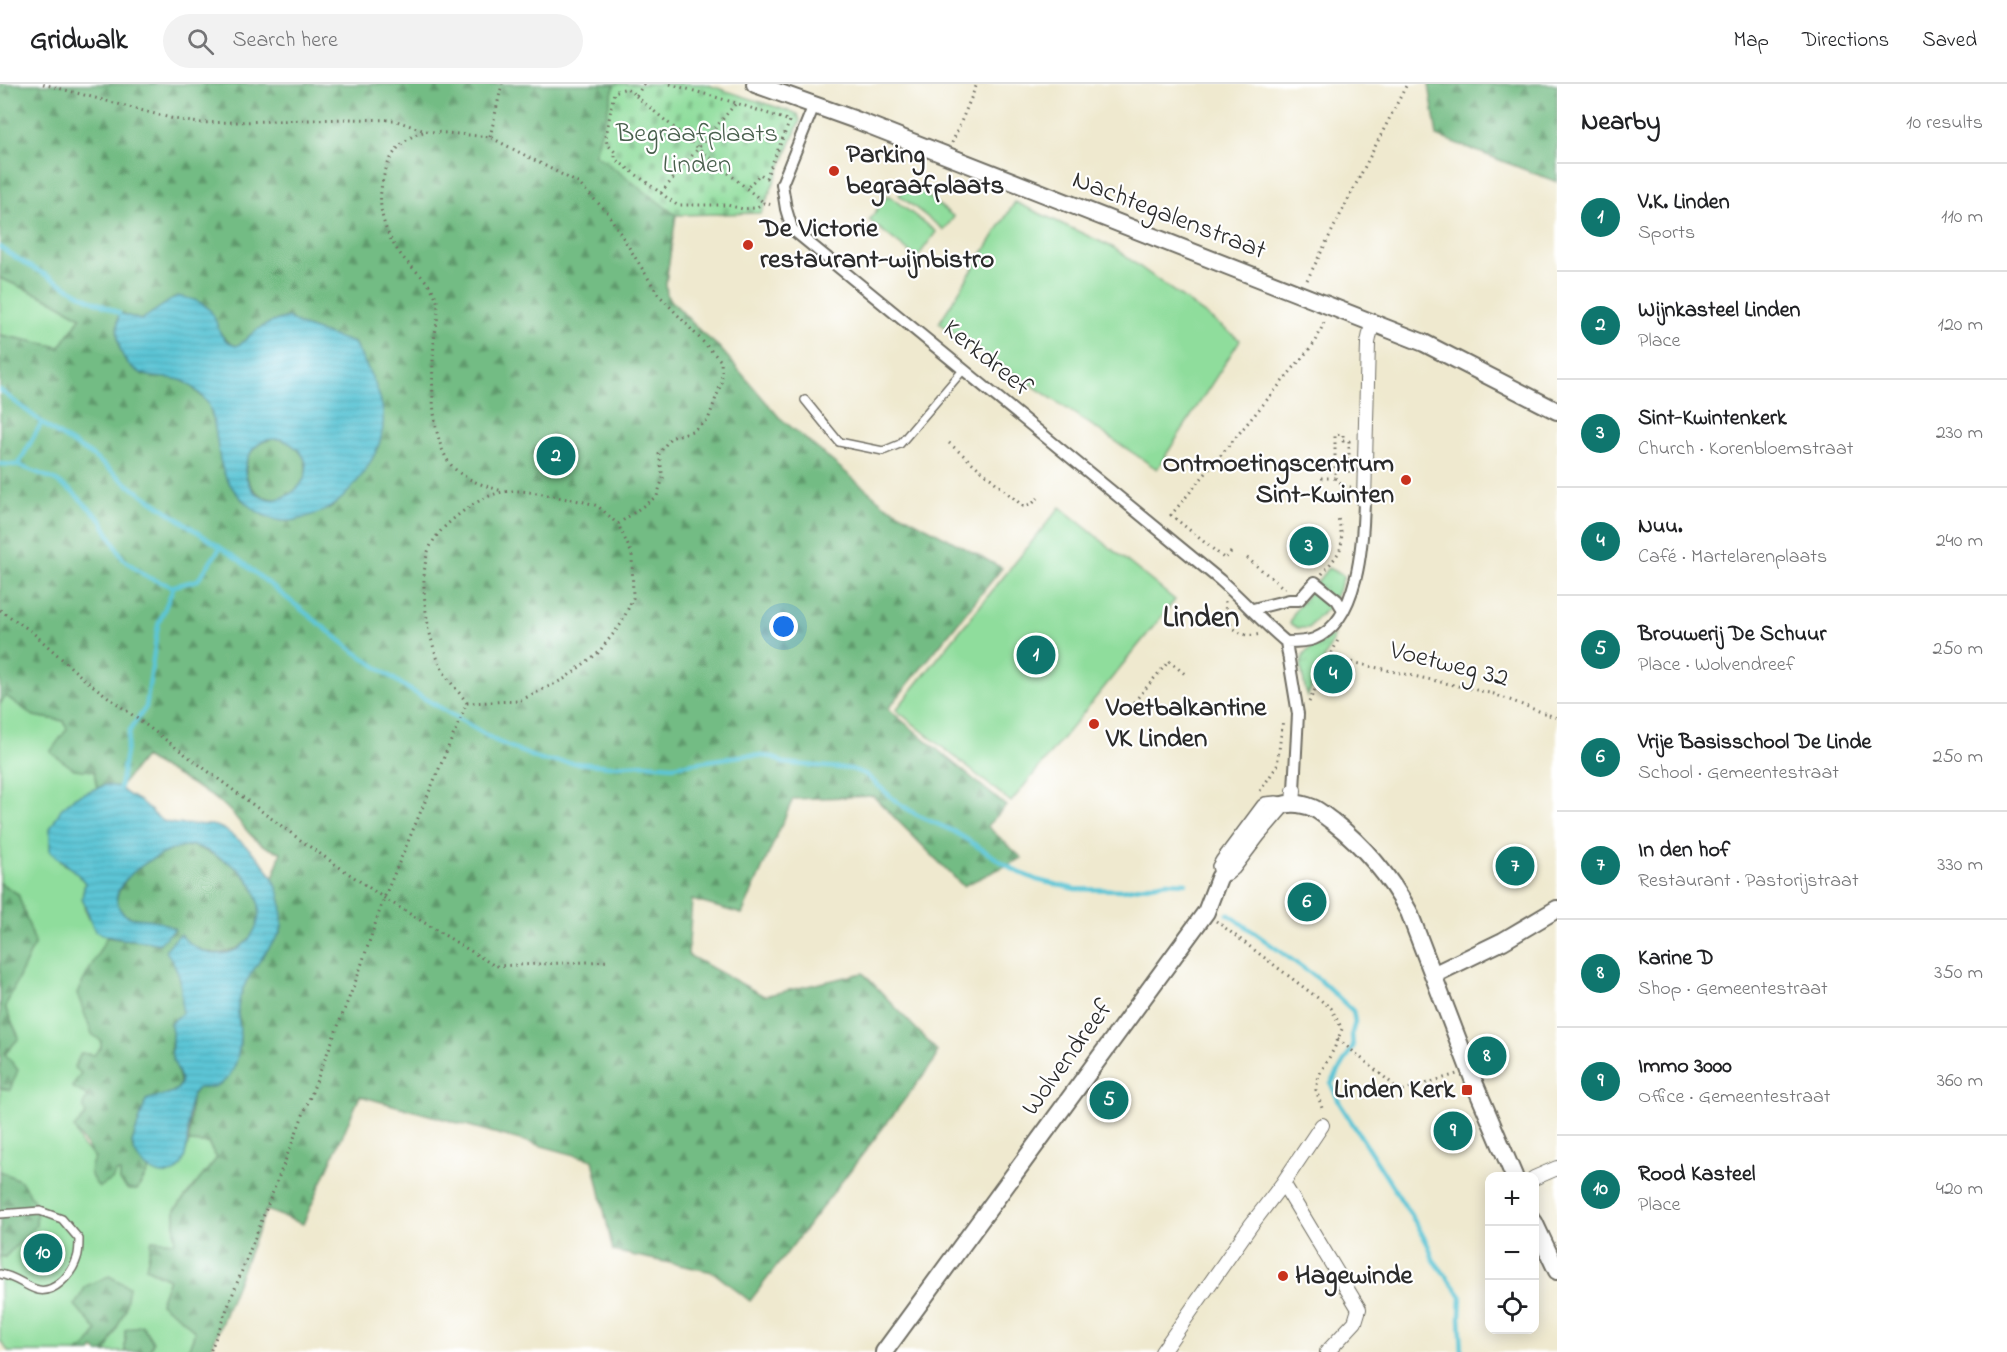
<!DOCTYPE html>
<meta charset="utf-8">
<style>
:root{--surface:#fff;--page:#f2f2f2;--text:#202124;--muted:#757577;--line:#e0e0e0;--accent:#0f766e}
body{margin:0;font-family:"Indie Flower",sans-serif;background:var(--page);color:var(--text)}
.controls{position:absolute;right:18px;bottom:18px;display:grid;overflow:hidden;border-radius:12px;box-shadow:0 3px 15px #0003}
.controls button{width:54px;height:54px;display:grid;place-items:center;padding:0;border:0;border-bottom:2px solid var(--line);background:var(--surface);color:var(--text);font:30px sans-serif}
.you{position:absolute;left:784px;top:543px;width:21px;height:21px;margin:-15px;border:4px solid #fff;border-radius:50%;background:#1a73e8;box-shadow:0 0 0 9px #1a73e833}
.badge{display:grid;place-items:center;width:39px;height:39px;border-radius:50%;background:var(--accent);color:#fff;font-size:20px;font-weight:700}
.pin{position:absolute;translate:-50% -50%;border:3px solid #fff;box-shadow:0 2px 6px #0006}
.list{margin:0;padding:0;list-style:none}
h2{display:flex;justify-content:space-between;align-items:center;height:78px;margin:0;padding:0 24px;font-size:26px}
h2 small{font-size:20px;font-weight:400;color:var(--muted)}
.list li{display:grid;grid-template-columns:39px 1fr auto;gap:18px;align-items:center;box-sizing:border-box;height:108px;padding:0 24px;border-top:2px solid var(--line)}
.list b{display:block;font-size:22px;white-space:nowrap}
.list p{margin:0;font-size:20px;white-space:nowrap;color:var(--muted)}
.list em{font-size:20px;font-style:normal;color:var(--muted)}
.icon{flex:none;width:33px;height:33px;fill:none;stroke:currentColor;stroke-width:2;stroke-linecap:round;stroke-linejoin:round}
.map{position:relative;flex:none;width:1557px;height:1268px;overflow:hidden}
header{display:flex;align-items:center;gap:36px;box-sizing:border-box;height:84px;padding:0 30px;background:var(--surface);border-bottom:2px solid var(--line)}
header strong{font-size:28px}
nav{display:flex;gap:33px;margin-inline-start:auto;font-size:21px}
.search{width:420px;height:54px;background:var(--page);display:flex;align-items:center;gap:15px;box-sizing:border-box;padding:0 21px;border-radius:33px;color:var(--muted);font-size:22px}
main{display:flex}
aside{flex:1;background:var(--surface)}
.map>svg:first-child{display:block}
.grass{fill:#8fdd9c;stroke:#5d8464;stroke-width:1.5}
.forest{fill:url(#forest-firs);stroke:#4f7458;stroke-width:1.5;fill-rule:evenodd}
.cemetery{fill:url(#cemetery-stones);stroke:#5d8464;stroke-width:1.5}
.park{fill:url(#park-tufts);stroke:#5d8464;stroke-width:1.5}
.water{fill:url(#water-rules);stroke:#437880;stroke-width:1.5;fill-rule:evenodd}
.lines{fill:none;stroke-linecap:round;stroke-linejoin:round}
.stream{stroke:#5bc5d5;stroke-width:4.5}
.service-casing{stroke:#706e64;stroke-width:10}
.pedestrian-casing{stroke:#706e64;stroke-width:14}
.minor-casing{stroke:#706e64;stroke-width:16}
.tertiary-casing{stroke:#706e64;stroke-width:20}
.path{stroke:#706e64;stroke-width:3;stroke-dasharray:1.5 4.5;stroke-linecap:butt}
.service{stroke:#fff;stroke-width:7}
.pedestrian{stroke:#fff;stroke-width:10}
.minor{stroke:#fff;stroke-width:14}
.tertiary{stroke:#fff;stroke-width:16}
.poi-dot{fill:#c8321e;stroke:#fff;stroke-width:2}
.labels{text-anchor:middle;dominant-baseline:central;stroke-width:4.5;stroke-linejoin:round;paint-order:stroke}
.park-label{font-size:27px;fill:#49604d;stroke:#fff}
.poi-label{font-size:27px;font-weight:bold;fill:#2b2b2b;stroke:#fff;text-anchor:start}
.street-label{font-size:27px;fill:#2b2b2b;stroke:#fff}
.quarter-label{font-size:30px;font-weight:bold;fill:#2b2b2b;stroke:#fff}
</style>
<header>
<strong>Gridwalk</strong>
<div class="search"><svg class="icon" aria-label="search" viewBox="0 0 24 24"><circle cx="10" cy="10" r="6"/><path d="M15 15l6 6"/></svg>Search here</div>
<nav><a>Map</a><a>Directions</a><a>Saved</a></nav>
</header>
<main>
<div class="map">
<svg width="1557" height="1268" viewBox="0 0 1557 1268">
<defs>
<pattern id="forest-firs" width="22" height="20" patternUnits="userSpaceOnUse" patternTransform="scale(1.5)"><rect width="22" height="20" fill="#73bc84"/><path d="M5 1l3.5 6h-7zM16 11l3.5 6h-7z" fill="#5f996c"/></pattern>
<pattern id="cemetery-stones" width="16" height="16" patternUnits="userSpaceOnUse" patternTransform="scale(1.5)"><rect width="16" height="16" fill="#8fdd9c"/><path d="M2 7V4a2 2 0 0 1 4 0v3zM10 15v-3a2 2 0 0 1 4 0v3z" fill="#7cbe87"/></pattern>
<pattern id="park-tufts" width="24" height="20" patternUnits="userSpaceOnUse" patternTransform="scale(1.5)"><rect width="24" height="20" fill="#8fdd9c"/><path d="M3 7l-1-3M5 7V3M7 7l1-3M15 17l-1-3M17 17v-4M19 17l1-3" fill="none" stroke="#7cbe87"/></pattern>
<pattern id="water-rules" width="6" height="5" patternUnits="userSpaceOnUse" patternTransform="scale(1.5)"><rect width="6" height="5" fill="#5bc5d5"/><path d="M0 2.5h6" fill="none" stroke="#4fa9b7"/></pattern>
</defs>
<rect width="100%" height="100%" fill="#fff"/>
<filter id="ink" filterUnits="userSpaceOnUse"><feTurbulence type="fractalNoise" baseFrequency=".0167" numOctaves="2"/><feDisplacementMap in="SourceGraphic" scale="12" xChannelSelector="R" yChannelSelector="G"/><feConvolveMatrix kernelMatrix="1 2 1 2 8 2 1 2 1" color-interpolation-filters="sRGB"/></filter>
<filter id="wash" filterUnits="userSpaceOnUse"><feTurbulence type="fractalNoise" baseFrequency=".008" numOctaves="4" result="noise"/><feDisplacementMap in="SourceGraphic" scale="24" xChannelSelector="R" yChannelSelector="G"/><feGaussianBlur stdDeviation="1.35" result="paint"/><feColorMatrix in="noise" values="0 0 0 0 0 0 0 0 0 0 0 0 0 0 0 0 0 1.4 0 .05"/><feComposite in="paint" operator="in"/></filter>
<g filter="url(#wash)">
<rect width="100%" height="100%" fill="#efe9cf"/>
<path class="grass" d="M909 98 954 133 944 146 899 111Z
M888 111 936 148 917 174 869 136Z
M1015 118 1114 164 1240 256 1157 385 939 239Z
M0 194 53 217 81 233 60 263 0 251Z
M1060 423 1175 516 1011 718 896 626Z
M6 612 34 632 64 637 68 645 74 684 94 687 97 704 75 713 61 778 78 789 85 799 82 814 85 826 95 847 107 853 77 909 101 957V964L94 971 81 969V989L88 1012 86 1031 76 1047 82 1062 116 1088H120V1097L128 1106H137L149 1086C179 1097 181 1081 189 1058L208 1059 217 1074 175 1126V1158L152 1156 146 1184 169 1195 160 1219 185 1237 195 1248 189 1264 181 1268H149L153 1258 125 1246V1268H106L125 1226 97 1247 86 1263 78 1268H9L0 1257V1172L5 1173 21 1097 0 1087V1004L5 970 19 953 5 923 35 859 18 810 0 799V620Z"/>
<path class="forest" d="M0 0H615L595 70 676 131 666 199 667 212 701 248 719 263 779 333 885 421 1002 484 888 625 1006 722 987 742 1022 774 963 802 873 712 793 715 742 830 692 816 688 871 764 912 863 889 937 967 935 976 750 1217 713 1188 613 1167 593 1076 360 1012 303 1140 266 1126 210 1268H181L189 1264 195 1248 185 1237 160 1219 169 1195 146 1184 152 1156 175 1158V1126L217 1074 208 1059 189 1058 191 1013 198 1004C220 1001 229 998 236 976 238 970 240 964 240 957 239 941 236 926 240 910L282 821 273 794 281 768C248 761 244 736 221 719 197 701 169 688 144 673L120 703 105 701 97 704 94 687 74 685 50 668 67 645 64 637 34 632 6 612 0 620V251L60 263 81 233 53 217 0 194ZM177 212 209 224C215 239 220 256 236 262 245 258 248 252 255 247 265 240 276 236 288 233L300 241 354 259 359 393 332 423 320 428 242 416 221 379 218 355 209 320 189 300 179 295 143 291C122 268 113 262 119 229L141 236Z
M1429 0H1557V98L1437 52Z
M246 385a30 30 0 1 1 60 0a30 30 0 1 1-60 0Z
M193 762C213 770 235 779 248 796 281 838 237 890 189 860L174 877C181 891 186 917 181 932 177 942 171 950 171 962 171 973 183 995 179 1002 174 1011 155 1013 146 1016L132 1059 133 1066 149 1086 137 1106 128 1105 120 1097V1088H116L112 1096 99 1103C90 1093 87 1086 95 1074L74 1044 86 1031 83 1021 88 1012 72 1003 81 989 74 984 81 969 94 971 101 964V957L92 950 77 909 107 853C126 857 141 855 159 860L138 835C92 827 130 785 153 774 166 767 179 763 193 762Z
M0 799 18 810 35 859 5 923 19 954 5 970 18 986 10 1006 0 1004Z
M0 1087 21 1097 37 1122 36 1142 5 1173 0 1172Z
M109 1192 129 1203 125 1226 106 1268H98L94 1265 91 1268H78L86 1262 97 1247 75 1221 86 1202Z
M142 1241 153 1258 149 1268H125V1246Z"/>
<path class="cemetery" d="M615 0H705L798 30 800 37 761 129 676 131 595 70Z"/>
<path class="park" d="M1328 484 1344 492C1340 504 1335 517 1326 526 1319 533 1314 535 1309 544H1298L1290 540 1294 528Z
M1335 551 1307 613C1298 570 1295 571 1335 551Z"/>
<path class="water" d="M177 212C186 213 201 217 208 224 221 236 213 253 236 262 245 258 248 252 255 247 265 240 277 236 288 233L300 241 354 259C376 300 398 333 371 377 362 393 347 412 332 422 324 428 312 431 303 434 299 435 294 437 290 437 259 439 228 407 221 380 216 361 217 340 209 322 206 315 197 307 191 302 177 290 159 297 143 290 118 281 115 252 119 229L141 236ZM281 355C348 384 263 450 246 392 242 378 253 360 267 356 271 355 277 355 281 355Z
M105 701 120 703C125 711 134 713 141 718 150 724 156 735 166 738 187 745 209 734 228 748 257 768 283 795 282 832 282 836 283 842 281 846 280 851 274 857 271 861 255 884 233 908 239 938 242 958 239 993 216 1002 211 1004 203 1004 198 1004 196 1007 193 1009 192 1012 183 1029 198 1095 162 1090 156 1089 150 1087 146 1083 139 1076 133 1069 132 1059L146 1016C155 1011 182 1012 181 996 180 989 174 981 172 973 170 962 175 951 170 940L182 929C182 903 182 888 165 866L180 850C234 910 300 820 226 777 216 772 204 763 193 762 168 760 95 801 123 829 131 837 143 833 153 836 160 837 168 842 175 845L159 860C135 853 119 859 95 847L82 814 85 799C76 786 62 778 50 767V745L61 725 75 713Z"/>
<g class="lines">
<path class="stream" d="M0 163 26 180 85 213 119 229
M0 306 53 347 90 370 130 402 239 476 351 565 407 604 496 657 541 676 610 682 644 680 673 682 748 671 773 673 783 679 851 685 865 690 897 718 917 731 955 748 1016 787 1037 796 1075 805 1123 806 1167 798 1186 799
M0 380 18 381 53 395 73 408 101 436 123 475 147 493 171 502
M18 381 42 338
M120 703 130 646 146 623 158 541 174 502 198 496 220 464
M1228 830 1320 896 1353 927 1355 938 1352 949 1353 963 1331 1000 1340 1020 1419 1144 1429 1163 1433 1175 1461 1212 1460 1233 1462 1268"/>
</g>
</g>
<g filter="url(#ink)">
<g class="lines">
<defs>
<path id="service" d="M805 316 839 358 883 367 900 360 964 285
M1276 716 1290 719 1261 753 1236 786 1229 792 1219 794 1216 782 1220 775 1261 720 1265 717Z
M0 1130 40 1127 62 1135 79 1155C79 1161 79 1169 77 1174 72 1190 53 1212 35 1205 23 1200 13 1192 0 1190"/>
<path id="pedestrian" d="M814 21 782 100 786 125 792 145 1220 496C1243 516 1263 539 1286 558L1298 630 1294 706
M1253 525 1289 516H1299L1315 498 1337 516 1343 526
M1286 558C1295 558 1306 558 1314 555 1359 537 1363 458 1364 417"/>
<path id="minor" d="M1364 417 1368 259 1372 239
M1293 719 1294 706
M1534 1094 1557 1084
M1283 1099 1359 1225 1355 1238 1327 1268
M1162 1268 1251 1141 1283 1099 1322 1041"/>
<path id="tertiary" d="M755 0 856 36 1424 259 1557 327
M1433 891 1503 857 1557 825
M1534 1138 1557 1187
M884 1268 1176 869 1206 828 1219 794 1266 730C1280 718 1296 717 1313 724 1320 727 1326 733 1332 737 1364 762 1390 793 1409 828L1476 1003 1514 1092"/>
</defs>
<use href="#service" class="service-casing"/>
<use href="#pedestrian" class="pedestrian-casing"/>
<use href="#minor" class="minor-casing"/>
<use href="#tertiary" class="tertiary-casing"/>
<path class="path" d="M43 0 174 35 198 39 349 35 394 36 425 47 490 53 578 99 607 128 658 210 721 277 722 297 708 336 692 347 670 354 659 370 663 394 657 412 618 440 632 470 633 514 621 540 598 569 564 595 519 617 467 619 384 814 358 891 210 1268
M644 0 636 12 627 4 614 8 606 53 607 60 615 68V75L677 121H727L743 125 755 124 764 119 772 121
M670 0 736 19 790 37 766 94 760 90 746 105
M636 12 763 118
M423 48C404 54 393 66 386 85 375 115 381 145 401 171 413 187 431 196 437 217 440 229 435 246 434 258 432 292 428 362 456 386 468 397 486 402 502 407
M490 53 502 0
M952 59 977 0
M661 109 736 19
M1307 196 1407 0
M949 359 1023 422 1032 420 1038 414
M1321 394H1335V351L1343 350V357H1349V389
M1335 394 1346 403H1351
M1231 468 1225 475 1171 431 1316 257 1325 236
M1247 474 1285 505
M1322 490C1341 466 1346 466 1338 434
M1225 517C1225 539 1236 556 1260 550
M0 526 31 547 84 595 303 758 384 814 495 882 610 877
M1329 573 1494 610 1557 634
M1134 618 1169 577 1186 591
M1309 618 1338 556
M467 619C460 609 451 600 445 590 428 563 417 495 429 465 436 449 449 438 462 428 497 403 512 404 553 412 564 415 587 417 597 422 605 427 611 435 618 440
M1260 707 1277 682 1283 635
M1216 837 1331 924 1342 945 1334 965 1319 991 1316 1006 1323 1027
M1338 955 1401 1007 1457 990"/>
<use href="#service" class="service"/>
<use href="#pedestrian" class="pedestrian"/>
<use href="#minor" class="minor"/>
<use href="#tertiary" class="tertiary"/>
</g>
</g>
<g class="poi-dot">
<circle cx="834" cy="87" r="6"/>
<circle cx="748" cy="161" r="6"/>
<circle cx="1406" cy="396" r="6"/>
<circle cx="1094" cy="640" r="6"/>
<rect x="1461" y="1000" width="12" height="12" rx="3"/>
<circle cx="1283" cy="1192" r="6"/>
</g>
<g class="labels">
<g class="park-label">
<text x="697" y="50">Begraafplaats<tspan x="697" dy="31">Linden</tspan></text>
</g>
<g class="poi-label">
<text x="846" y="71">Parking<tspan x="846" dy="31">begraafplaats</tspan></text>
<text x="760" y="145">De Victorie<tspan x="760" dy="31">restaurant-wijnbistro</tspan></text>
<text x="1394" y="380" text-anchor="end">Ontmoetingscentrum<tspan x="1394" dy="31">Sint-Kwinten</tspan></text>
<text x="1106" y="624">Voetbalkantine<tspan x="1106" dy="31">VK Linden</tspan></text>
<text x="1455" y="1006" text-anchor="end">Linden Kerk</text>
<text x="1295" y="1192">Hagewinde</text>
</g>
<g class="street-label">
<text transform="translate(1169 132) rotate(21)">Nachtegalenstraat</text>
<text transform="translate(987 275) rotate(39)">Kerkdreef</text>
<text transform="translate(1449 581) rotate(14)">Voetweg 32</text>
<text transform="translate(1068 974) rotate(-54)">Wolvendreef</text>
</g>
<g class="quarter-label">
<text x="1201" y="535">Linden</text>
</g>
</g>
</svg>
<div class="controls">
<button>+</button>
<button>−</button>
<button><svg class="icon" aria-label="locate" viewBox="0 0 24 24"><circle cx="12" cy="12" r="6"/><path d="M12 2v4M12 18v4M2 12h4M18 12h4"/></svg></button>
</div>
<div class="you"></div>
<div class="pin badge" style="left:1036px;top:571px">1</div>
<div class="pin badge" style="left:556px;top:372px">2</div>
<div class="pin badge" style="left:1309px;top:462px">3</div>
<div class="pin badge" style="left:1333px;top:590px">4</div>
<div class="pin badge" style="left:1109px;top:1016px">5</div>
<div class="pin badge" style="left:1307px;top:818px">6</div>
<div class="pin badge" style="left:1515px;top:782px">7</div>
<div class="pin badge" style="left:1487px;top:972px">8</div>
<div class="pin badge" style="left:1453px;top:1047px">9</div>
<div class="pin badge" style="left:43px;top:1169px">10</div>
</div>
<aside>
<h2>Nearby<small>10 results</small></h2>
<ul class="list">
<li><span class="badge">1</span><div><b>V.K. Linden</b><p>Sports</p></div><em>110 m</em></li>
<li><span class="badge">2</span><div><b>Wijnkasteel Linden</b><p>Place</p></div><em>120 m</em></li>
<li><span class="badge">3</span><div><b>Sint-Kwintenkerk</b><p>Church · Korenbloemstraat</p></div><em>230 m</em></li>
<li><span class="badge">4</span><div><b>Nuu.</b><p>Café · Martelarenplaats</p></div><em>240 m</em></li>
<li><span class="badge">5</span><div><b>Brouwerij De Schuur</b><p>Place · Wolvendreef</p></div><em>250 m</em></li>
<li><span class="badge">6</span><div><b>Vrije Basisschool De Linde</b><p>School · Gemeentestraat</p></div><em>250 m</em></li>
<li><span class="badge">7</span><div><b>In den hof</b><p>Restaurant · Pastorijstraat</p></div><em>330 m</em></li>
<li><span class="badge">8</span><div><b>Karine D</b><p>Shop · Gemeentestraat</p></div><em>350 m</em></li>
<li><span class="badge">9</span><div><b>Immo 3000</b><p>Office · Gemeentestraat</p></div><em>360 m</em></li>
<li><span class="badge">10</span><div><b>Rood Kasteel</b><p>Place</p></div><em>420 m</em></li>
</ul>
</aside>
</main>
